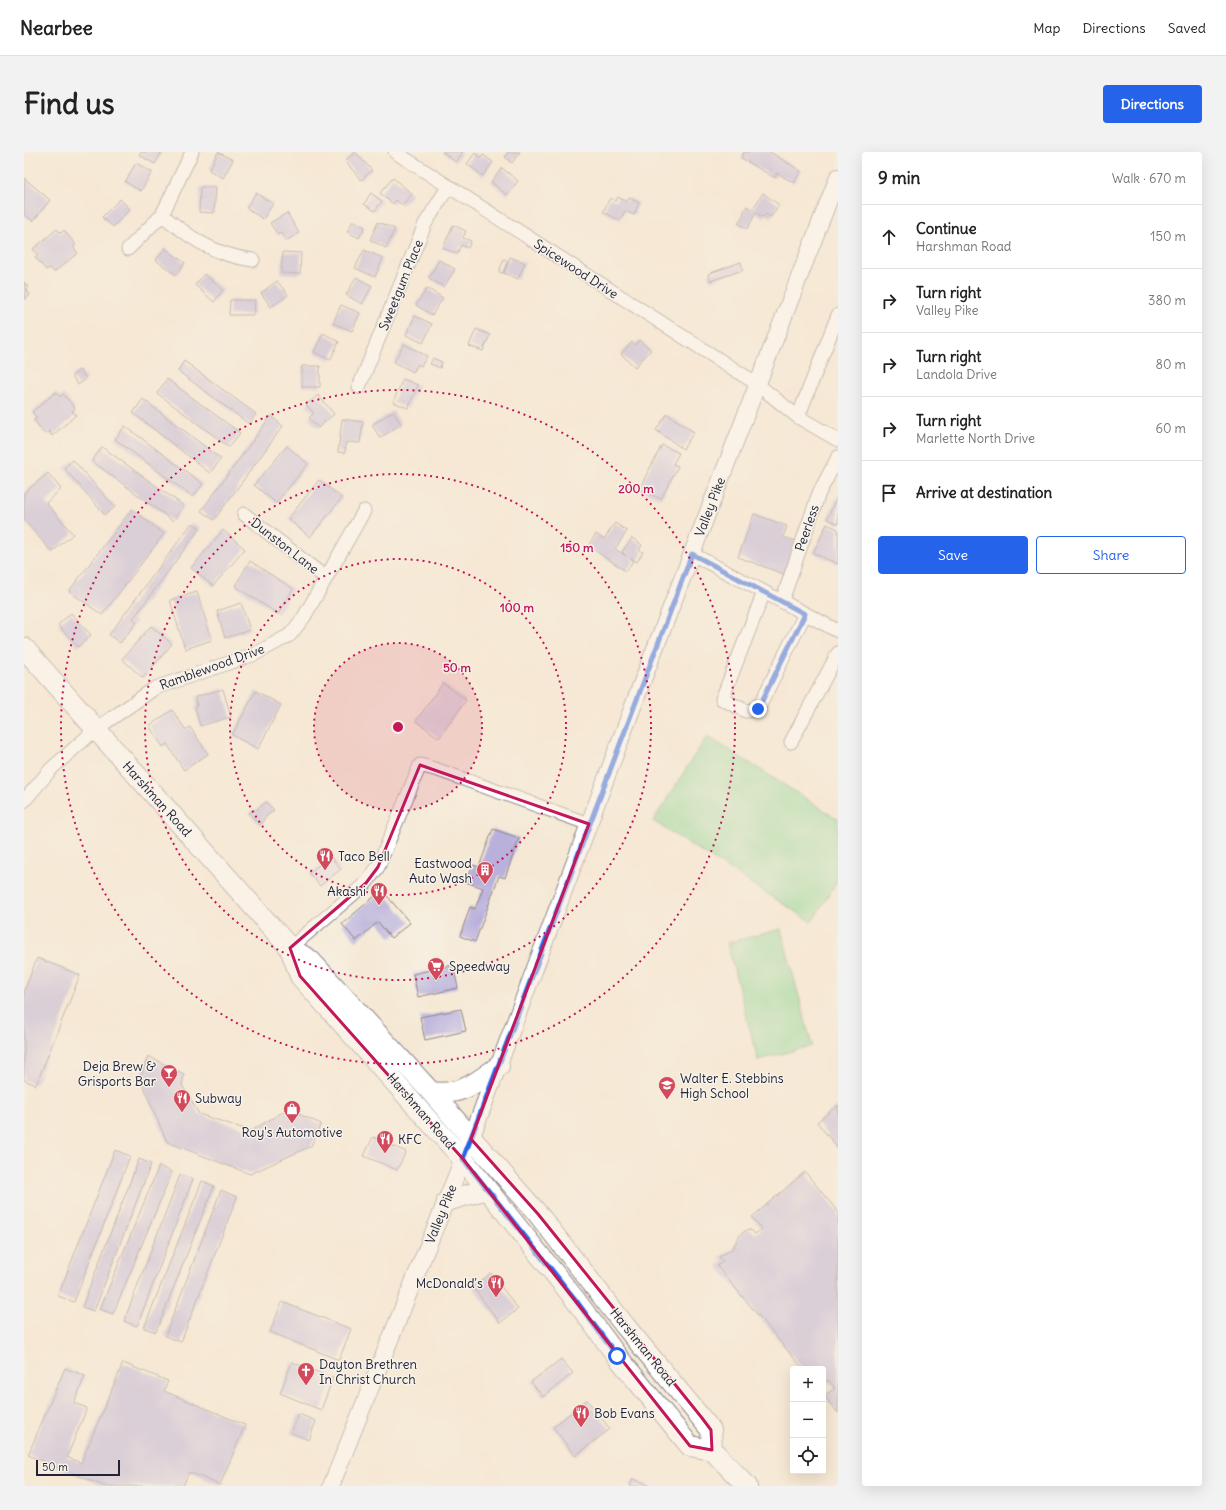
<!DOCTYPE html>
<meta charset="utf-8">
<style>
:root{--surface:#fff;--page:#f2f2f2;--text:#222;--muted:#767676;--line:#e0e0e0;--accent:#2563eb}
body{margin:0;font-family:Delius,sans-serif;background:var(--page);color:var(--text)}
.controls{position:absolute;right:12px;bottom:12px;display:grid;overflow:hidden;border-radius:4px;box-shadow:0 4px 16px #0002}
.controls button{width:36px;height:36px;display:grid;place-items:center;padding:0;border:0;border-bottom:1px solid var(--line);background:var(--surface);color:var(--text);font:20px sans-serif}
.scale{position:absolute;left:12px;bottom:10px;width:84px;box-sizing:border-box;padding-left:4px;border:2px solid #22223b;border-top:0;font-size:11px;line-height:14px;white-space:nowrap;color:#22223b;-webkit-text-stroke:3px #f7f3e8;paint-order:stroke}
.stop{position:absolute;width:12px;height:12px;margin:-9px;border:3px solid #2563eb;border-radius:50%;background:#fff}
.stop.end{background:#2563eb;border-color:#fff;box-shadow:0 1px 4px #0008}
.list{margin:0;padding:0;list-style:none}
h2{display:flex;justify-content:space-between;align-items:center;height:52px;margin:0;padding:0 16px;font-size:17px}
h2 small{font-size:13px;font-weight:400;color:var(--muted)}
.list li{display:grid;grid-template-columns:26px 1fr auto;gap:12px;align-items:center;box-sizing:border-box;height:64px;padding:0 16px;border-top:1px solid var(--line)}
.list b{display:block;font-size:15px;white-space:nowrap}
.list p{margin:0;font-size:13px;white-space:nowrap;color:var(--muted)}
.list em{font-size:13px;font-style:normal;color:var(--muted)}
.actions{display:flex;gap:8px;padding:12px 16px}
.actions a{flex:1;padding:9px 0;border:1px solid var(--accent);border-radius:4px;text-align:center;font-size:14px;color:var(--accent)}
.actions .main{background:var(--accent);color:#fff}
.icon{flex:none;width:22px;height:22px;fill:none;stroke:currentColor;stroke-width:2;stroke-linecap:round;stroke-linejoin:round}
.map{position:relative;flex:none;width:814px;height:1334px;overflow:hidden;border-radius:4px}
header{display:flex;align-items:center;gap:24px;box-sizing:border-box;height:56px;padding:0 20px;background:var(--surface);border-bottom:1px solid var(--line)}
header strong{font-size:19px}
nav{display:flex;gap:22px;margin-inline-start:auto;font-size:14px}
.intro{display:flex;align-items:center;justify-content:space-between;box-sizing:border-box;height:96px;padding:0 24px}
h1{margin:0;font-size:28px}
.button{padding:10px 18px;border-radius:4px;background:var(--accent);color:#fff;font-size:14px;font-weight:700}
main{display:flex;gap:24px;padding:0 24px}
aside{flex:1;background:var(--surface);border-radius:4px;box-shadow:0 4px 16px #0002}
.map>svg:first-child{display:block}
.green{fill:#8bd998;stroke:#567e6a}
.building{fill:#b9b1dc}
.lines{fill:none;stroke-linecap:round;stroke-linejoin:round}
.minor-casing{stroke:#8c8588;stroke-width:15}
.tertiary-casing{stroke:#8c8588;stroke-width:18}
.primary-casing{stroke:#8c8588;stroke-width:22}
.minor{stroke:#fff;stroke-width:13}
.tertiary{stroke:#fff;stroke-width:16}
.primary{stroke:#fff;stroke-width:20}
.route{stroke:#2563eb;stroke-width:5}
.marked{fill:none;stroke:#c2185b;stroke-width:3;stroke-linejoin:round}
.ring{fill:none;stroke:#c2185b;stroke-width:2;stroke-dasharray:2 4}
.labels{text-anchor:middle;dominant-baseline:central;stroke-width:3;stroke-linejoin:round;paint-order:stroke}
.street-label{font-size:13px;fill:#22223b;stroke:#f7f3e8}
.poi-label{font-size:13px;fill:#22223b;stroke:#f7f3e8;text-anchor:start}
.centre{fill:#c2185b;stroke:#f7f3e8;stroke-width:2}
.ring-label{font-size:12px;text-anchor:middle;font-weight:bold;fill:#c2185b;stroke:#f7f3e8;stroke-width:3;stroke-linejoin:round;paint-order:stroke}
</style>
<header>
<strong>Nearbee</strong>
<nav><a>Map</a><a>Directions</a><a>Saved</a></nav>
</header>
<div class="intro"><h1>Find us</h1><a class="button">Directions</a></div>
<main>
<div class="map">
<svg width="814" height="1334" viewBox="0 0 814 1334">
<rect width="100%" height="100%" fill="#f7f3e8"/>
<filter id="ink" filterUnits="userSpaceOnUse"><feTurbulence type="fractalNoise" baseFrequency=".025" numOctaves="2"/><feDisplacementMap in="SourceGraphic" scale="8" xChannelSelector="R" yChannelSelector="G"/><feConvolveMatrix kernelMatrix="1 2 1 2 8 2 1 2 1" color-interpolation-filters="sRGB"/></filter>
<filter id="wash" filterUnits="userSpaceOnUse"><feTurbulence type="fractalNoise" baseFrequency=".012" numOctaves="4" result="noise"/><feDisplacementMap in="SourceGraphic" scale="16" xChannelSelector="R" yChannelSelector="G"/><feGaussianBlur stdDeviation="0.9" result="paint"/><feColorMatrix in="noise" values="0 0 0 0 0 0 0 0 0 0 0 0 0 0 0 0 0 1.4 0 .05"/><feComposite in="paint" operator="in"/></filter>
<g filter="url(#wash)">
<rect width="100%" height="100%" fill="#f5e8d4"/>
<path class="green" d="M683 584 814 667V728L788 770 629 669Z
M757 777 788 894 734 908 703 791Z"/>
<g id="blocks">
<path class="building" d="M117 0H138L131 12 115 3Z
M194 0 209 8 199 26 185 18Z
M331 0 348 18 337 28 321 9Z
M418 0H439L432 10Z
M484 0H496L488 11 481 5Z
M720 0H746L777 19 770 31 753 21 751 26 717 6Z
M451 1 457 6 459 3 469 10 459 24 443 12Z
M112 11 128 20 117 39 101 30Z
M478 16 494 29 483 43 467 30Z
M0 26 26 48 9 69 0 63Z
M369 26 388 42 378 53 372 48 369 52 356 41Z
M176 35H192L190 61 175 60Z
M232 41 249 52 239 67 222 56Z
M347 41 358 49 351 59 340 52Z
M739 41 755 53 747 65 742 62 739 65 732 61 723 77 714 71 720 62 719 61 723 54 728 58Z
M594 45 603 50 605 46 615 51 610 63 601 59 596 68 579 60 586 46 592 49Z
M96 47 106 57 89 75 78 65Z
M263 61 275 81 262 89 257 81 254 83 246 71Z
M329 69 341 75 335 86 323 80Z
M354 70 371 77 362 96 346 88Z
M429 73 442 79 439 86 447 89 444 96 437 93 433 102 419 96Z
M33 77 37 81 40 78 52 93 49 95 54 101 30 120 26 116 22 118 11 105 14 103 9 97Z
M141 96 161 111 152 123 132 108Z
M340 98 359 106 351 125 331 116Z
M259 100 277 101 276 122 257 121Z
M486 105 501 111 494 127 480 121Z
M480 107 484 109 479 121 475 120Z
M415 108 431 117 420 135 405 126Z
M717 110 719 118 686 129 684 122Z
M180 122 199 138 190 150 171 133Z
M332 125 348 134 338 152 322 143Z
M253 129 264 143 247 155 237 141Z
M0 130 4 135 2 137 6 143 0 148Z
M403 136 419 146 408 163 392 153Z
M206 148H231L230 163H205Z
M317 153 336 161 328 179 309 171Z
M391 164 408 172 399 191 382 183Z
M452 177 466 183 459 199 445 194Z
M299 181 315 190 306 208 290 200Z
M615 188 627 198 611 215 597 202 608 190 611 193Z
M380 192 403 204 397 214 394 212 389 220 370 210Z
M409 206 418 210 416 216 406 212Z
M160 209 232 262 225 272 154 219Z
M278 214H296V235H278Z
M56 218 62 227 54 233 48 224Z
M143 227 216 281 205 295 133 241Z
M379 227 394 233 384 256 369 250Z
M32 240 36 245 39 242 51 256 48 259 52 263 28 284 25 279 21 282 10 268 13 266 8 260Z
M294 243 310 262 294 276 285 266 290 261 282 253Z
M119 247 197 307 186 321 109 261Z
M369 259 377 272 356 286 348 273Z
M643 262 670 280 659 297 632 278Z
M247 264 259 274 190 368 177 359Z
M318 267 339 270 336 291 322 290 321 301 314 300Z
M101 274 179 332 169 345 91 287Z
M638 293 655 301 649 312 654 314 637 347 615 337Z
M263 294 284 312 252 351 230 333Z
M78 295 160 354 149 369 68 309Z
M49 308 91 355 81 363 40 316Z
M24 321 37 337 22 351 49 382 28 400 0 368V341Z
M295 328 318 346 286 385 264 367Z
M814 343V372L803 367Z
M108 357 140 382 78 463 45 439Z
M730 362 763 374 759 385 772 389 760 422 714 405Z
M168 371 176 376 109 467 113 470 96 491 85 483Z
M591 371 603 379 591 397 602 404 598 400 608 386 618 393 615 398 619 400 613 410 607 406 609 409 602 419 564 394 572 382 580 387Z
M803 372 814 377V412L789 401Z
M199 378 221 397 189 434 167 416Z
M226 409 269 437 254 462 211 434Z
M173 440 188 488 161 497 146 448Z
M217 451 226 478 201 486 193 459Z
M47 461 67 483 54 495 34 473Z
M127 474 148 492 119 526 98 507Z
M419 531 442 548 415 586 392 569Z
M199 537 207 565 176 574 171 555 173 554 171 545Z
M232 539 257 553 234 597 208 583Z
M148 558 162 578 166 575 184 602 160 618 143 592 139 595 125 574Z
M242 650 250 658 239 667 240 669 236 673 225 661 230 657 231 659Z
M469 677 495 686 481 726 475 724 451 790 436 784 446 755 451 757 459 736 442 730 449 713 455 715Z
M306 704 317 717 296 734 285 721Z
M358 738 386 771 367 786 354 770 332 789 318 772Z
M13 806 56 823 12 933 0 928V840Z
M429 813 434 836 394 845 389 822Z
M437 857 442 879 401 888 396 865Z
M124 904 160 922 158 933 175 962 227 979 264 957 297 972 287 994 226 1022 143 990 116 927Z
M814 953V997L793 970Z
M349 985 382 1000 373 1018 340 1004Z
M91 998 106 1004 50 1150 34 1144Z
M115 1007 127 1012 70 1159 58 1155Z
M135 1014 148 1020 89 1162 76 1157Z
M781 1020 814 1060V1261L800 1244 811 1236 804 1228 799 1232V1217H779L693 1114 699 1109 695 1105 708 1097 716 1083 721 1079 727 1078 731 1082 738 1077 728 1065Z
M156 1023 169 1027 113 1174 100 1169Z
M178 1029 190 1034 132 1180 120 1176Z
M197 1038 213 1045 157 1190 141 1184Z
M467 1121 494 1157 476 1171 449 1135Z
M258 1150 327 1177 315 1208 246 1180Z
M537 1207 549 1221 519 1245 507 1230Z
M268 1210 309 1226 297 1258 256 1241Z
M99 1211 144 1229 140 1239 221 1273 196 1333 165 1320 159 1334H80L4 1303 41 1216 61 1224 50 1251 63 1256 43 1305 57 1311Z
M563 1248 586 1277 551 1304 529 1275Z
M275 1262 292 1269 285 1288 267 1281Z
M609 1327 627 1334H606Z"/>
</g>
</g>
<g filter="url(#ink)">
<use href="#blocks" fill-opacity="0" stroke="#8c8588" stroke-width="1"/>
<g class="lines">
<defs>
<path id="minor" d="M371 0 733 232 774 265 814 288
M138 63C168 87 190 103 229 108
M104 97 138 63 168 0
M335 235 401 72 424 35
M774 265 814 163
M220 362 302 426
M668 402 814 479
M740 440 698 547 722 559 734 557 781 462
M758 449 795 341 814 305
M767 590 814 501
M0 649 28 616 71 578 131 536 231 502 266 483 280 465 340 359
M266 796 342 731 354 715 396 613 414 618 565 672"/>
<path id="tertiary" d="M307 1334 447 987 620 525 814 25"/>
<path id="primary" d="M0 496 266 796 286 808 407 940 514 1062 602 1175 687 1278 688 1298
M266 796 276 824 439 1007 550 1146 593 1204 666 1294 688 1298 723 1334
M407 940C438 944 451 931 475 914
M423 1049 463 1037"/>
</defs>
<use href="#minor" class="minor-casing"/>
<use href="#tertiary" class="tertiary-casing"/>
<use href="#primary" class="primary-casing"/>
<use href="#minor" class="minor"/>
<use href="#tertiary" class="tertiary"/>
<use href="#primary" class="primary"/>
</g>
</g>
<g class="lines" filter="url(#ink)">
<path class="route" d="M593 1204 550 1146 439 1007 668 402 781 462 734 557"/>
</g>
<path d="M0 0H814V1334H0ZM396 613 565 672 447 987 514 1062 678 1266 687 1278 688 1298 666 1294 439 1007 276 824 266 796 342 731 354 715Z" fill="#f5e8d4" fill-opacity=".55" fill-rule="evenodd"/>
<path class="marked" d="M396 613 565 672 447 987 514 1062 678 1266 687 1278 688 1298 666 1294 439 1007 276 824 266 796 342 731 354 715Z"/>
<circle cx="374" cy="575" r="84" fill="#c2185b" fill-opacity=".12"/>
<g class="ring">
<circle cx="374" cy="575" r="84"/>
<circle cx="374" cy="575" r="168"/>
<circle cx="374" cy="575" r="253"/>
<circle cx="374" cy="575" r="337"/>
</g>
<defs>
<symbol id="restaurant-pin" viewBox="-11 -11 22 30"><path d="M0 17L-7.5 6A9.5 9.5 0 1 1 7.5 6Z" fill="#d1495b" stroke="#f7f3e8"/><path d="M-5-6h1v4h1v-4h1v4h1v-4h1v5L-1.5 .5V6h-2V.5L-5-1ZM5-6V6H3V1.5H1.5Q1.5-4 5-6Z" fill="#fff"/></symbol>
<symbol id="building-pin" viewBox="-11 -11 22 30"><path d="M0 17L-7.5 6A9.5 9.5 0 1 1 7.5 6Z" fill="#d1495b" stroke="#f7f3e8"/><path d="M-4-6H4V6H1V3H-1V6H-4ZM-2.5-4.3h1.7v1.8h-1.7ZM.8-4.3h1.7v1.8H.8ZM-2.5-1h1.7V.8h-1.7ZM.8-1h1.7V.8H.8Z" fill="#fff"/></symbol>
<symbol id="supermarket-pin" viewBox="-11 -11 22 30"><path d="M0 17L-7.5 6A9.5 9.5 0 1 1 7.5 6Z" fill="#d1495b" stroke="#f7f3e8"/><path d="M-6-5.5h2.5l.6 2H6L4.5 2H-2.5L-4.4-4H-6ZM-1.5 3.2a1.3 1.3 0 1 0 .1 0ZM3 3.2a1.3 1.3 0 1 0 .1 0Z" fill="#fff"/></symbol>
<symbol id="bar-pin" viewBox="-11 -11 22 30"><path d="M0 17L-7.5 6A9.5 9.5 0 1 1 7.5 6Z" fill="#d1495b" stroke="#f7f3e8"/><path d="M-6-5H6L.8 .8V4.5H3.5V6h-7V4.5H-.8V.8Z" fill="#fff"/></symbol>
<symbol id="school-pin" viewBox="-11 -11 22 30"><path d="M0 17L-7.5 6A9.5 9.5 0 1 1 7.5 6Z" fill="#d1495b" stroke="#f7f3e8"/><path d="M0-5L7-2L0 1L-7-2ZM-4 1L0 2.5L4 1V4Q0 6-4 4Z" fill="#fff"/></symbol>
<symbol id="shop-pin" viewBox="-11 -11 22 30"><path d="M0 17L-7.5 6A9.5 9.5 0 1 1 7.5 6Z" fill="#d1495b" stroke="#f7f3e8"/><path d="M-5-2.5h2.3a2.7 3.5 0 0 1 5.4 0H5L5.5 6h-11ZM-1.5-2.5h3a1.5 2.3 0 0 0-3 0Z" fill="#fff"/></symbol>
<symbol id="church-pin" viewBox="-11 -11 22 30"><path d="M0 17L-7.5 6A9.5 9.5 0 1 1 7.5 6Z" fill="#d1495b" stroke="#f7f3e8"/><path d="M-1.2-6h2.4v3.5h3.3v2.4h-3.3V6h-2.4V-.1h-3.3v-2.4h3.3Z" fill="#fff"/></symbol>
</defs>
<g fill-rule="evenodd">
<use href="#restaurant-pin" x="291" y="694" width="20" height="27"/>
<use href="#building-pin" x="451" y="708" width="20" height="27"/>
<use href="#restaurant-pin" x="345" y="729" width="20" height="27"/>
<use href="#supermarket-pin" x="402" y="804" width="20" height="27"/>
<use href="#bar-pin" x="135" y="911" width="20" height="27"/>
<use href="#school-pin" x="633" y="923" width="20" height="27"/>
<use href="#restaurant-pin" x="148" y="936" width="20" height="27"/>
<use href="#shop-pin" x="258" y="947" width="20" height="27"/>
<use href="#restaurant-pin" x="351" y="977" width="20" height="27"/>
<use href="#restaurant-pin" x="462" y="1121" width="20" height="27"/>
<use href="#church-pin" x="272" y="1209" width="20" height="27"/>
<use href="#restaurant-pin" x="547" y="1251" width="20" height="27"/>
</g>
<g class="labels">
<g class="street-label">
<text transform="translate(552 117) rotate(33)">Spicewood Drive</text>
<text transform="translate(377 133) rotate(-68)">Sweetgum Place</text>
<text transform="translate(686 355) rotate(-69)">Valley Pike</text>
<text transform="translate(783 376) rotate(-71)">Peerless</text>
<text transform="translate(261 394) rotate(38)">Dunston Lane</text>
<text transform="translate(188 515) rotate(-20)">Ramblewood Drive</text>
<text transform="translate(133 647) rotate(48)">Harshman Road</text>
<text transform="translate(397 959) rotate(49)">Harshman Road</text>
<text transform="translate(417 1062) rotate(-68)">Valley Pike</text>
<text transform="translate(619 1195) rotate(51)">Harshman Road</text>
</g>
<g class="poi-label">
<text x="314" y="704">Taco Bell</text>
<text x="448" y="711" text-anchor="end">Eastwood<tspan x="448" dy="15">Auto Wash</tspan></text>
<text x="342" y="739" text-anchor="end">Akashi</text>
<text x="425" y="814">Speedway</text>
<text x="132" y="914" text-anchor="end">Deja Brew &amp;<tspan x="132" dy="15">Grisports Bar</tspan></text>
<text x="656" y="926">Walter E. Stebbins<tspan x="656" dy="15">High School</tspan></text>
<text x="171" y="946">Subway</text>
<text x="268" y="980" text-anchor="middle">Roy's Automotive</text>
<text x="374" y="987">KFC</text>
<text x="459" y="1131" text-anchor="end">McDonald's</text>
<text x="295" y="1212">Dayton Brethren<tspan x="295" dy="15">In Christ Church</tspan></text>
<text x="570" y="1261">Bob Evans</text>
</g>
</g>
<circle cx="374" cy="575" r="6" class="centre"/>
<g class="ring-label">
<text x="612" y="341">200 m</text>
<text x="553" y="400">150 m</text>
<text x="493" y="460">100 m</text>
<text x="433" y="520">50 m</text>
</g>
</svg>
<div class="controls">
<button>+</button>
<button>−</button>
<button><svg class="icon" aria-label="locate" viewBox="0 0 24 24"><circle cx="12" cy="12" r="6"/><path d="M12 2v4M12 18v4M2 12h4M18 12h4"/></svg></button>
</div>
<div class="scale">50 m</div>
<div class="stop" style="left:593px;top:1204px"></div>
<div class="stop end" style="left:734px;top:557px"></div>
</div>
<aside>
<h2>9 min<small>Walk · 670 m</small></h2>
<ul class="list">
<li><svg class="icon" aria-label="ahead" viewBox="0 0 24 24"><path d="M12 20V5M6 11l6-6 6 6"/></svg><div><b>Continue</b><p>Harshman Road</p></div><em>150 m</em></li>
<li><svg class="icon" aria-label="right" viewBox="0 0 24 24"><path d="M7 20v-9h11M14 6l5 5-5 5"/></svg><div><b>Turn right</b><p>Valley Pike</p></div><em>380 m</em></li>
<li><svg class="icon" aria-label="right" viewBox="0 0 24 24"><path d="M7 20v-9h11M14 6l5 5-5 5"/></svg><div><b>Turn right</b><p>Landola Drive</p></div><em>80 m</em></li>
<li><svg class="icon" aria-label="right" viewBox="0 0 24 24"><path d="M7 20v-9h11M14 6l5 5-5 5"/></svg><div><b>Turn right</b><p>Marlette North Drive</p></div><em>60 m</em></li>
<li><svg class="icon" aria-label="arrive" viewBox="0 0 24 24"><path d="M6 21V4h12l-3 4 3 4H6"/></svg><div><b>Arrive at destination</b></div></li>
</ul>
<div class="actions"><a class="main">Save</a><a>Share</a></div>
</aside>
</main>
